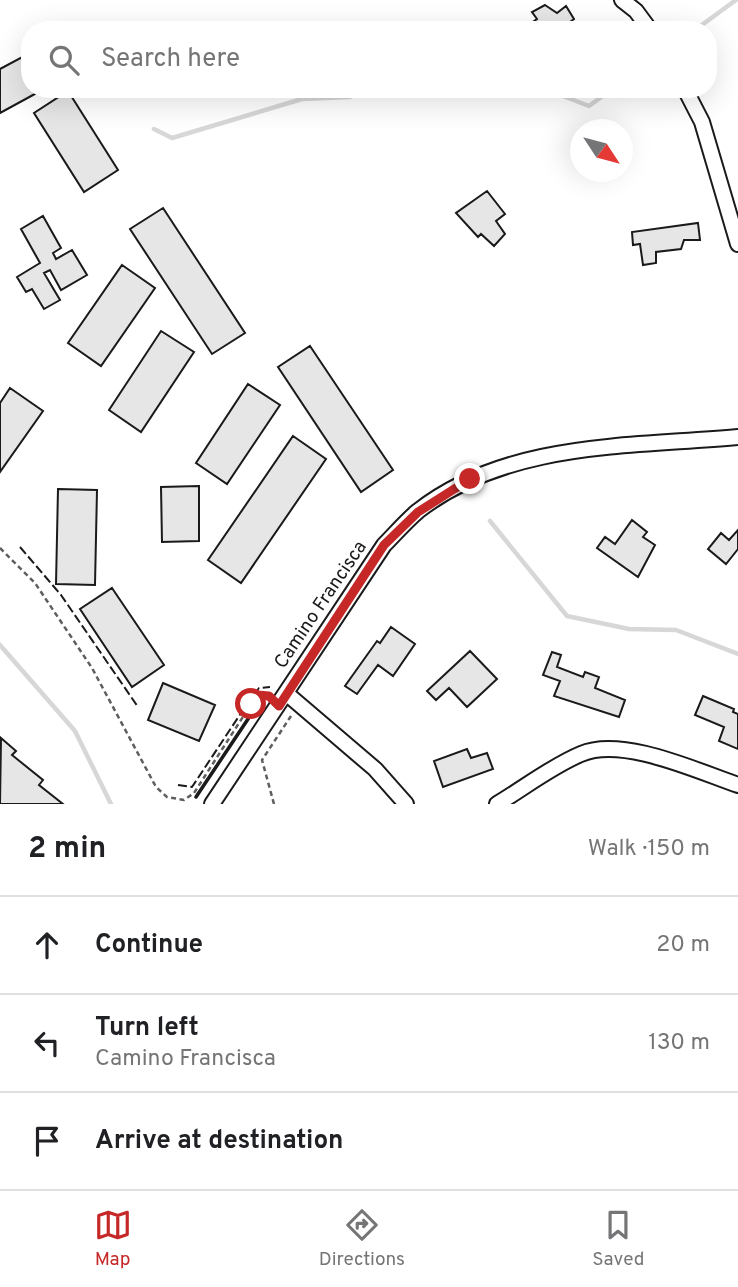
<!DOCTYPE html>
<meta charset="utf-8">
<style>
:root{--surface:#fff;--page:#f2f2f2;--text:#202124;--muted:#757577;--line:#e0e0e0;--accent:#c62828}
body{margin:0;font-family:Overpass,sans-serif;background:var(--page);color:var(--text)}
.compass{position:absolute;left:570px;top:119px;width:63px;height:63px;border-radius:50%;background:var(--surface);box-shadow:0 7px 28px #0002;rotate:126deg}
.stop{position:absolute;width:21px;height:21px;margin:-16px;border:5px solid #c62828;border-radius:50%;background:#fff}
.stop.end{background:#c62828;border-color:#fff;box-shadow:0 2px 7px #0008}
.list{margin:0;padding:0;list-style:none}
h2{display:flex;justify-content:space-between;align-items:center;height:91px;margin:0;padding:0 28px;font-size:30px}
h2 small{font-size:23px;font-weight:400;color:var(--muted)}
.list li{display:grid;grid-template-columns:46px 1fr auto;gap:21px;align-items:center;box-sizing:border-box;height:98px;padding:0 28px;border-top:2px solid var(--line)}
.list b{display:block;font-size:26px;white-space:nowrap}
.list p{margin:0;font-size:23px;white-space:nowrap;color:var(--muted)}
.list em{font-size:23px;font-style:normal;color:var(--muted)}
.icon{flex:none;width:38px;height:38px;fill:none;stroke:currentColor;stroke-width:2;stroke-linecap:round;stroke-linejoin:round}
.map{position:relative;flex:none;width:738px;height:804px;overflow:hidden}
.search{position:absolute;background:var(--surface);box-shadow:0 7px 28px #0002;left:21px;right:21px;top:21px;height:77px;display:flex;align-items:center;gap:18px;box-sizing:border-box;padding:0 24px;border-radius:28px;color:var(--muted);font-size:26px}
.sheet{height:385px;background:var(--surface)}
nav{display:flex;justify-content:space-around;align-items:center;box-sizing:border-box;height:98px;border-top:2px solid var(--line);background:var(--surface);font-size:19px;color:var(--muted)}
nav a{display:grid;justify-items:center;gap:4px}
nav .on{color:var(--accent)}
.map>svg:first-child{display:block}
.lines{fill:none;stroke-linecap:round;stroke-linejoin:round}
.stream{stroke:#d7d7d7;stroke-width:4.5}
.building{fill:#e6e6e6;stroke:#1a1a1a;stroke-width:2}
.minor-casing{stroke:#1a1a1a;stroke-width:18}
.path{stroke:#5f5f5f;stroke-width:2.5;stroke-dasharray:5 3.5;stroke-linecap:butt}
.minor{stroke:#fff;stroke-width:14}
.fence{stroke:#1a1a1a;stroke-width:2;stroke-dasharray:9 3.5;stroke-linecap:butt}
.wall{stroke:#1a1a1a;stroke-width:3.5}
.route{stroke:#c62828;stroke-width:9}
.labels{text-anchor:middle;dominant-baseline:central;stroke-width:5;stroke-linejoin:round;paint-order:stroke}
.street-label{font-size:19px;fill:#1a1a1a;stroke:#fff}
</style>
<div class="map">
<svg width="738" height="804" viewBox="0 0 738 804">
<rect width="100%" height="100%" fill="#fff"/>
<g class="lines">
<path class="stream" d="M695 30 736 0
M545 89 589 106 612 89
M154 129 172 138 302 99 350 97 354 89
M490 521 567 616 629 629 676 630 738 654
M0 645 75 731 111 804"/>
</g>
<path class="building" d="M545 5 557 13 566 6 574 19 566 25 547 23 539 30H530L527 26 537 19 532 12Z
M26 55 30 62V89H44L0 113V69Z
M68 91 118 170 84 192 34 113Z
M487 191 505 214 496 221 505 234 494 246 481 234 478 237 456 213Z
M163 208 245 333 212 354 130 229Z
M43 216 61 248 53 253 56 259 72 250 87 275 61 290 50 270 44 273 60 300 44 309 32 289 26 292 17 277 40 263 21 229Z
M698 223 700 240H684L681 249 656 252V263L643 265 640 244 633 245 632 232Z
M122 265 155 288 101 366 68 343Z
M161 331 194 352 141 432 109 410Z
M310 346 393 470 361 492 278 367Z
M248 384 280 405 227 484 196 463Z
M10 388 43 411 0 472V403Z
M293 436 326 459 241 583 208 560Z
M199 486V541L162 542 161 487Z
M58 489 97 490 95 585 56 584Z
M632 520 647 532 643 537 655 545 638 577 597 548 605 537 615 544Z
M738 530V549L726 564 708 549 721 533 729 540Z
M112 588 164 665 132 687 80 609Z
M391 627 415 644 393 676 378 665 357 694 345 686 377 641 380 643Z
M470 651 497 679 467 707 449 688 436 700 427 691Z
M552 652 561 655 557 667 583 677 585 672 599 677 595 688 625 700 619 717 554 696 560 681 543 675Z
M163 683 215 705 199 741 148 720Z
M703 696 734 709 733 712 738 714V749L719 741 724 727 695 715Z
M1 738 16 751 12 755 43 780 39 785 63 804H0Z
M467 749 471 758 487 753 493 769 443 787 434 761Z"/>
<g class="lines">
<defs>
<path id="minor" d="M622 0 636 11 650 30
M685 89 702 122 738 244
M286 693 375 769 406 804
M212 804 384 545C395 534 406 521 418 511 508 441 630 447 738 437
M497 804C524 788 552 766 581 754 622 736 697 771 738 785"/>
</defs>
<use href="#minor" class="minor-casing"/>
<path class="path" d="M0 548 35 583 92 668 156 787 167 797 184 800 194 793 257 695 268 696
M274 804 262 760 291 716"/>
<use href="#minor" class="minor"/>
<path class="fence" d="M20 547 61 595 138 707
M178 785 192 787 251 698 259 688 270 687"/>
<path class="wall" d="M196 797 256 707"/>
</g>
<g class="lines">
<path class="route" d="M251 704 257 695 269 696 279 706 384 545 418 512 470 479"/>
</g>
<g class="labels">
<g class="street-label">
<text transform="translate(321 605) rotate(-56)">Camino Francisca</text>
</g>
</g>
</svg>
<svg class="compass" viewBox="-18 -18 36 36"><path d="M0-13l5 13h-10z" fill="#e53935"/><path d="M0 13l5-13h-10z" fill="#757577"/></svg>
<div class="stop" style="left:251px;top:704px"></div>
<div class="stop end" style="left:470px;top:479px"></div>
<div class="search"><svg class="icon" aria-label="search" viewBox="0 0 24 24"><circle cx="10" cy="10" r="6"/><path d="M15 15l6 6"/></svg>Search here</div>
</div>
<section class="sheet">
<h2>2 min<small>Walk · 150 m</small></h2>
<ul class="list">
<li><svg class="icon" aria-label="ahead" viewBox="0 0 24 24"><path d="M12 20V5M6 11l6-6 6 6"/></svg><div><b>Continue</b></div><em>20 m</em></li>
<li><svg class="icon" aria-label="left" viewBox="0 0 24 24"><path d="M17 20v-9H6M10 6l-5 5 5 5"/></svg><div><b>Turn left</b><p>Camino Francisca</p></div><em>130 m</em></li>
<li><svg class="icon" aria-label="arrive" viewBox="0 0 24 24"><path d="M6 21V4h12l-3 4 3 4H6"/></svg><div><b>Arrive at destination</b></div></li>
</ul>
</section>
<nav>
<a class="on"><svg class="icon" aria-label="map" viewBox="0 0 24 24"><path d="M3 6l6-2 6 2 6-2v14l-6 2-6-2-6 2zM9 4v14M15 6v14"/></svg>Map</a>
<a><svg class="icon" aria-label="directions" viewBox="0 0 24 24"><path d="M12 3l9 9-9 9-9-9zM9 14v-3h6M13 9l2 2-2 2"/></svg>Directions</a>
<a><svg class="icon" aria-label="saved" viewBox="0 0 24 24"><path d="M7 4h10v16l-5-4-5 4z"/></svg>Saved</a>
</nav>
